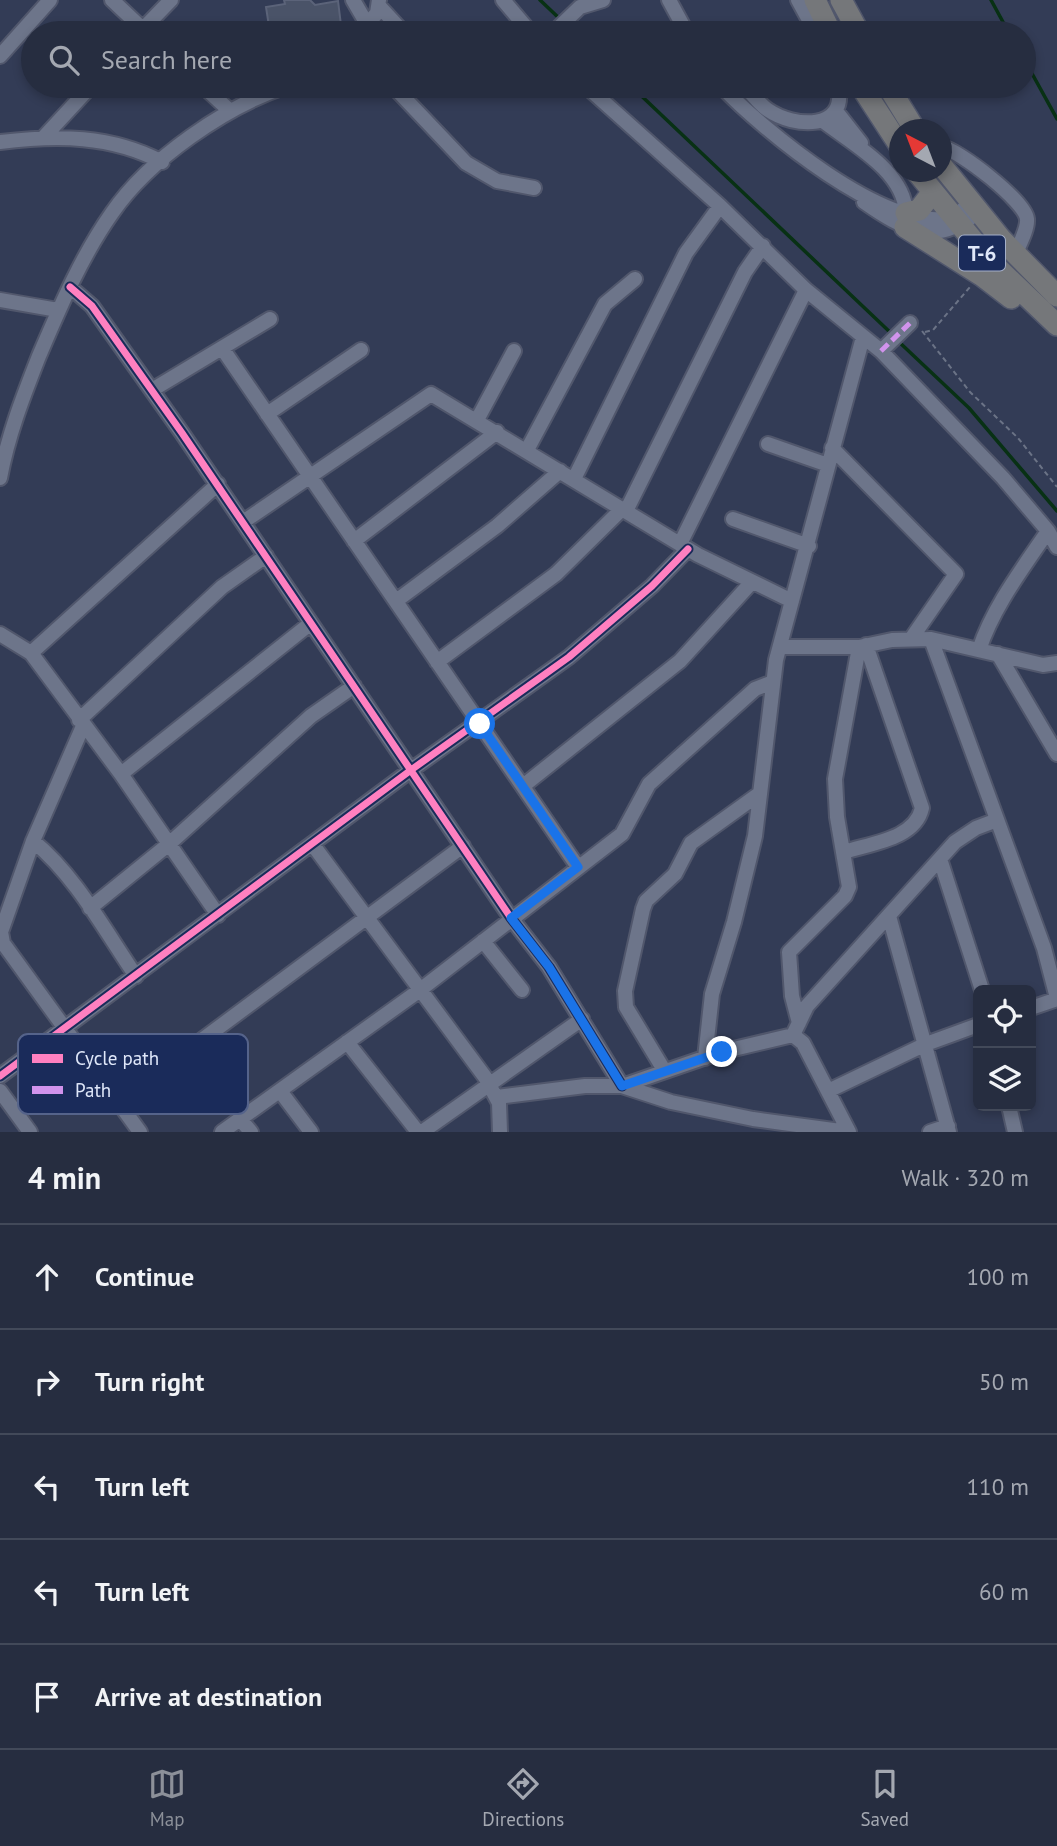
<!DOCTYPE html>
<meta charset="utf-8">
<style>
:root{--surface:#262d40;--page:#32394b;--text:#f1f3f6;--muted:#a4a8b1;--line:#424959;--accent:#8c9099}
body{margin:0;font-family:"PT Sans",sans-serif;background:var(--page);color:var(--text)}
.controls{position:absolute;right:21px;bottom:21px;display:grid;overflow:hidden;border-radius:10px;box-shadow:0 4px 10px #0003}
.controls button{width:63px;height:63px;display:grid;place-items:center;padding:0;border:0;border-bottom:2px solid var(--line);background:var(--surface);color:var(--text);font:35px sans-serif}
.compass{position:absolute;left:889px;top:119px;width:63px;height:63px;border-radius:50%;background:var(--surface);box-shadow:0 4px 10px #0003;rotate:318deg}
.stop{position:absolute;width:21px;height:21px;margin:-16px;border:5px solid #1a73e8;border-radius:50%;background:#fff}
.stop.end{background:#1a73e8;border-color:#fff;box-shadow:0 2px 7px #0008}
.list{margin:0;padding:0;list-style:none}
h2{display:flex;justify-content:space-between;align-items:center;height:91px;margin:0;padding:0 28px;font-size:30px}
h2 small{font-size:23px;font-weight:400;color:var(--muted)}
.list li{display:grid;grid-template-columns:46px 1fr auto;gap:21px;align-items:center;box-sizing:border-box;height:105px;padding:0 28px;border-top:2px solid var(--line)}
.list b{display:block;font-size:26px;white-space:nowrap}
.list em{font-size:23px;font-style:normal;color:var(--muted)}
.icon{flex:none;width:38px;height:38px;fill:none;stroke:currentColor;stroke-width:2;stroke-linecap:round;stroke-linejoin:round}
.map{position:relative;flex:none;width:1057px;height:1132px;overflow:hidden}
.search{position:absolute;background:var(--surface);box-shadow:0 4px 10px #0003;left:21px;right:21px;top:21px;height:77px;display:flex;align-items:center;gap:18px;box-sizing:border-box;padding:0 24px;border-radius:38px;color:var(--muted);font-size:26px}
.sheet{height:616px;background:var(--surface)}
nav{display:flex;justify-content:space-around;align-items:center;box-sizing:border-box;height:98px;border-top:2px solid var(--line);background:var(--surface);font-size:19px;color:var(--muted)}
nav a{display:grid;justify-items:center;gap:4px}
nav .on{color:var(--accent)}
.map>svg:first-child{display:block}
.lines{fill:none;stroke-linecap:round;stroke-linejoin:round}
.stream{stroke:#083114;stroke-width:3.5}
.building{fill:#4a5368;stroke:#5b6379;stroke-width:2}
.minor-casing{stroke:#51576c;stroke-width:18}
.highway-casing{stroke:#51576c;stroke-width:24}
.path{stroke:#6b7386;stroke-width:2;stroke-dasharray:5 3.5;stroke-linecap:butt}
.minor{stroke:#6d758a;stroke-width:14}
.highway{stroke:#75777a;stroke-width:21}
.quiet{stroke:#d193ec;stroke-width:5;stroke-dasharray:10 5;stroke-linecap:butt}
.cycleway-casing{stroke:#1a2b5a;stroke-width:11}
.cycleway{stroke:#ff80c0;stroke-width:7}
.route{stroke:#1a73e8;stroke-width:9}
.labels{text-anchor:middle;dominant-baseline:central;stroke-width:5;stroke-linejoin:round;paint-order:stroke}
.shield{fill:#1a2b5a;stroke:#a4afc9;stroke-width:2}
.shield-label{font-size:21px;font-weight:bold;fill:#dfe7f9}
.key{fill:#1a2b5a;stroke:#55638a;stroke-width:2}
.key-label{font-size:19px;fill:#dfe7f9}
</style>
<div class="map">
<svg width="1057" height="1132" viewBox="0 0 1057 1132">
<rect width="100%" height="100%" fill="#333c56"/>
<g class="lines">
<path class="stream" d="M540 0 561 20
M991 0 1009 33
M567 25 575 33
M1024 59 1057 119
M631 86 893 335
M898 341 969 408 1057 511"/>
</g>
<path class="building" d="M284 0H310L315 5 338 1 341 25 270 33 266 7 285 4Z"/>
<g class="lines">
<defs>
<path id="minor" d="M112 0 147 33
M353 0 367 24
M503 0 531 33
M669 0 687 33
M798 0 816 33
M379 6 404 33
M139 33 171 0
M360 33 377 13 379 0
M553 33 580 7 603 0
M0 56 50 0
M203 86 230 111
M393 86 466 163 497 181 534 188
M586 86 720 206 806 290 881 351 1003 478 1048 531 1057 547
M721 86C763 130 886 232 949 218 957 217 964 208 970 203
M744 86C752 93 759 104 768 110 794 128 848 131 838 86
M836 111 861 143
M823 121C854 145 904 171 906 213
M44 137 91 86
M0 142C57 135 111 135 162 162
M942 147C959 150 1025 201 1027 219 1028 229 1019 245 1015 255
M864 202C904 230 936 247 978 212
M70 287 92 306 182 433 511 918 549 967 622 1086
M0 300 58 310
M222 348 578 867
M881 351 910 323
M152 390 270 319
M267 414 361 350
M477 420 514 351
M768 444 828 465
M832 448 956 574 911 639
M527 450 605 304 635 279
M0 478C8 435 23 397 39 356 60 307 81 257 112 213 149 159 226 106 287 86
M574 479 686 253 720 206
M626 511 745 272 763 246
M733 519 809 546
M243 522 431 394 698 555 792 601
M354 541 497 432
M680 544 806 290
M396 601 497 526 560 471
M0 634 31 653 121 774 218 915
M931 639 1044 948 1057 998
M780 647H859L892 640 931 639 1043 665 1057 663
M979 650C993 607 1023 568 1048 531
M31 653 218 484
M998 654 1057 754
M437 662 556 574 622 509
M79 720 222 587 266 556
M83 726 33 841 1 932 3 943 140 1132
M121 774 311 623
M523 786 680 661 751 583
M33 841C76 876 105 931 136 976
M313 845 485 1077 499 1103 500 1132
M844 852C872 843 915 839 922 808L866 645
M940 859 982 990
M90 908 169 844 311 716 354 686
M889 916 949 1132
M483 941 522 990
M1031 1008 1057 999
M799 1023 792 996 789 952 845 896 849 887 837 817 835 779 859 647
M793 1035 807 1006 955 842 976 828 997 820
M347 1042 418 1132
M705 1058 712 994 734 922 755 836 776 660 863 337
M664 1070 626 1007 625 991 643 909 646 901 675 874 691 843 759 794
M0 1076 411 770 569 657 652 586 688 549
M622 1086 721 1052 793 1035 803 1043 849 1132
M0 1091 30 1132
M280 1091 311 1132
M828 1091 926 1044 978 1025
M497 1097 585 1086H622L671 1102 753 1119 848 1132
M117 1103 463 846
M1009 1106 1015 1132
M240 1119 251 1132
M222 1132 420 990 622 834 649 784 755 689 773 682
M422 1132 582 1019
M930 1132 948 1126"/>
<path id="highway" d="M815 0 831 33
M841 0 859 33
M861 86 900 146
M888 86 915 130
M942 166 1001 239 1057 296
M917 172 989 260 1057 325
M906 213 919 210 932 193
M905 227 981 275 1011 298"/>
</defs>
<use href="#minor" class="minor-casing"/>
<use href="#highway" class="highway-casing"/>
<path class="path" d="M922 331 970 392 1018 438 1057 487
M925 332 933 330 970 287"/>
<use href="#minor" class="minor"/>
<use href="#highway" class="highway"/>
<path class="quiet" d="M881 351 910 323"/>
<defs>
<path id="cycleway" d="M70 287 92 306 182 433 511 918 549 967 622 1086
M0 1076 411 770 569 657 652 586 688 549"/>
</defs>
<use href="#cycleway" class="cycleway-casing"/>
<use href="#cycleway" class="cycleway"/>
</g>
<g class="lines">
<path class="route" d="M480 724 578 867 511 918 549 967 622 1086 722 1052"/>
</g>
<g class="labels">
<rect class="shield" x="959" y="235.5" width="46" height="35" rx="5"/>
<g class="shield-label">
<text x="982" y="253">T-6</text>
</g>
</g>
<rect x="18" y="1034" width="230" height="80" rx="10" class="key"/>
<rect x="32" y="1054" width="31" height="9" fill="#ff80c0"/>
<rect x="32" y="1086" width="31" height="8" fill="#d193ec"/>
<g class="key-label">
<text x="75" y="1065">Cycle path</text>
<text x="75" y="1097">Path</text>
</g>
</svg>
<div class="controls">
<button><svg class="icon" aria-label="locate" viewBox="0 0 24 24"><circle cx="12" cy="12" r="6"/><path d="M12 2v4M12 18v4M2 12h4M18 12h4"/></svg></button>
<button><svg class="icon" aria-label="layers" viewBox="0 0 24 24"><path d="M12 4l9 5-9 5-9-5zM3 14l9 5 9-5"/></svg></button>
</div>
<svg class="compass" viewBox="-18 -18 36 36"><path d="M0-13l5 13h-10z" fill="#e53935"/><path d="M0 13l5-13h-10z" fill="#a4a8b1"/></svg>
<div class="stop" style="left:480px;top:724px"></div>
<div class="stop end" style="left:722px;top:1052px"></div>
<div class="search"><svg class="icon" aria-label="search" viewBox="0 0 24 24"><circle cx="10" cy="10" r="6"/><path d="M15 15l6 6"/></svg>Search here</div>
</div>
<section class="sheet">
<h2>4 min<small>Walk · 320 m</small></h2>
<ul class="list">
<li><svg class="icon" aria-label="ahead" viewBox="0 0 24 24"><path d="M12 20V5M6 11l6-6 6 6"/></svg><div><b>Continue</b></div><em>100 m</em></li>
<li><svg class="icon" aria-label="right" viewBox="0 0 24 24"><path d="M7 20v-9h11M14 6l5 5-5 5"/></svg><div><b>Turn right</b></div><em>50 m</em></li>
<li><svg class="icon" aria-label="left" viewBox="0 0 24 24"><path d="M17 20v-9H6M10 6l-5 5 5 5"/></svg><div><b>Turn left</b></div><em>110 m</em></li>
<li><svg class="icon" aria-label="left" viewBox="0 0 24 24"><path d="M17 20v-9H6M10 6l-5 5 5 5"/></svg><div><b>Turn left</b></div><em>60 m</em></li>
<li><svg class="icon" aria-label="arrive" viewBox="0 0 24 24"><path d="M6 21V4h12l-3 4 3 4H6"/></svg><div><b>Arrive at destination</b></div></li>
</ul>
</section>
<nav>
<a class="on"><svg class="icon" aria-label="map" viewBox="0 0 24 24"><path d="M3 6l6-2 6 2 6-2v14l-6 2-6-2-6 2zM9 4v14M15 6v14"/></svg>Map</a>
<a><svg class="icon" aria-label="directions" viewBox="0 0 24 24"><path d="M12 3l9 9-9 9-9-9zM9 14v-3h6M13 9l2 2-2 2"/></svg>Directions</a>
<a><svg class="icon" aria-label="saved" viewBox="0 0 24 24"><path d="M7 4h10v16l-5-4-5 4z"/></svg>Saved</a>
</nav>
